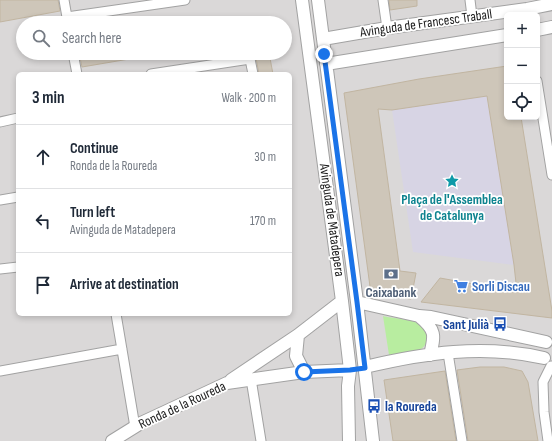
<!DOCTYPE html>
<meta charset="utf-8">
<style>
:root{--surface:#fff;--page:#f2f2f3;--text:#1f2937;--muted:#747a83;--line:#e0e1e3}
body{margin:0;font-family:"Sofia Sans Condensed",sans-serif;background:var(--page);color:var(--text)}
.controls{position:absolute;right:12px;top:12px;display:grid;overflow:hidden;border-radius:6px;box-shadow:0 2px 6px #0003}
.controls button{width:36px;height:36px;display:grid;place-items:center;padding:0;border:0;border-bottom:1px solid var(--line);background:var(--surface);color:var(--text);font:20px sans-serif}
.stop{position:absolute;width:12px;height:12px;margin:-9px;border:3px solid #1a73e8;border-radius:50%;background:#fff}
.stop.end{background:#1a73e8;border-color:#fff;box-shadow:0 1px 4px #0008}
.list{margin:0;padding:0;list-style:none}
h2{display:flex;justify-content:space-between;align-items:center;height:52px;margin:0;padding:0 16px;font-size:17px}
h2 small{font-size:13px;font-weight:400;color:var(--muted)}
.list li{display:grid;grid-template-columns:26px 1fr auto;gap:12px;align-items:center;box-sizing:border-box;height:64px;padding:0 16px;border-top:1px solid var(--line)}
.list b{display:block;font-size:15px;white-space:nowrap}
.list p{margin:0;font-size:13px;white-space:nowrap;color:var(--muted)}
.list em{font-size:13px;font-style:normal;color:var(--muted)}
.icon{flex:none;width:22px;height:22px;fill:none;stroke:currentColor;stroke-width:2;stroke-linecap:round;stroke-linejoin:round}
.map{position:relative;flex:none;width:552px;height:441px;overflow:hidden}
.search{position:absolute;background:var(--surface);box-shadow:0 2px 6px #0003;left:16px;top:16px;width:276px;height:44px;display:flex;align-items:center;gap:10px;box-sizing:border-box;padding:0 14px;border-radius:22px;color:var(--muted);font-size:15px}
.panel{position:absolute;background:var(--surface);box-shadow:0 2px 6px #0003;left:16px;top:72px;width:276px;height:244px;border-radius:6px}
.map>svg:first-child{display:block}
.residential{fill:#dad8d8;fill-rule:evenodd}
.grass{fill:#b8eda0}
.plaza{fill:#d7d4e4}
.building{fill:#cec6b9;stroke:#c1b5a1}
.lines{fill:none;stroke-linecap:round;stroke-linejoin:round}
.minor-casing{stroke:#a2a2a2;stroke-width:11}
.tertiary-casing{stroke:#a2a2a2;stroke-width:14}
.minor{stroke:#fff;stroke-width:9}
.tertiary{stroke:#fff;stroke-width:12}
.route{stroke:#1a73e8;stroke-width:5}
.labels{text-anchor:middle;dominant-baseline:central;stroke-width:3.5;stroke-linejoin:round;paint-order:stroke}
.street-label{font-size:14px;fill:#1b1b1b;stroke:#fff}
.culture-label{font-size:14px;font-weight:bold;fill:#0d838f;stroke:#fff}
.shop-label{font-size:14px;font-weight:bold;fill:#366cbe;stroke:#fff;text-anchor:start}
.service-label{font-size:14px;font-weight:bold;fill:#4e5e75;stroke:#fff}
.transit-label{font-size:14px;font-weight:bold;fill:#164399;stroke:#fff;text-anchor:end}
</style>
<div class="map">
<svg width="552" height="441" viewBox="0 0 552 441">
<rect width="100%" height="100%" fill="#eeece0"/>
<path class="residential" d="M0 0H552V441H0ZM507 15H537V117H507ZM23 23H285V53H23ZM18 74H290V314H18Z"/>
<path class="grass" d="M383 316C391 318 414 320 420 324 425 327 427 332 427 337 428 355 401 354 389 355Z"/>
<path class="plaza" d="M487 96 514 265 413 252 392 110Z"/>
<path class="building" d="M0 0H58L60 11 0 22Z
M389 0H417V6L390 10Z
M79 53H135V58L82 67Z
M253 53H269L273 74H259L256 58Z
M507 66V117H521L552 311V318L421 302 440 278 517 292 514 265 487 96 392 110 378 109 400 271 416 273 411 299 371 294 344 93 419 79Z
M480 367H504L522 371 528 382 538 441H468L457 370Z
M445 371 456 441H393L384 380Z"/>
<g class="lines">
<defs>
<path id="minor" d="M64 0 68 23
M383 0 387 28
M470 0 472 16
M67 17 185 0
M73 53 77 74
M151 74 250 59 253 74
M537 81 552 175
M0 122 18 118
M0 200 18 197
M0 269 18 267
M116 314 135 427
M448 353 462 441
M0 371 122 349
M251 379 261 441
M548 441 544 412 543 382 551 366"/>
<path id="tertiary" d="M302 0 342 301 350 370 348 386 349 441
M318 0 357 302 373 441
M537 30 552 27
M323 39 387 28 527 9 552 4
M326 64 507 35
M357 302 419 316 431 317 546 342
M419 316C436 330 435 335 430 355
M298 335 296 356 304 372
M365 367C424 353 483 344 544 358
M231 380 298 335 342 301
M112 441 141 423 227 383 304 372 350 370"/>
</defs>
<use href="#minor" class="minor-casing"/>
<use href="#tertiary" class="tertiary-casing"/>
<use href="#minor" class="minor"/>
<use href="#tertiary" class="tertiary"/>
</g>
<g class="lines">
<path class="route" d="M304 372 350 370 365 368 357 302 324 54"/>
</g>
<defs>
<symbol id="sight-bare" viewBox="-9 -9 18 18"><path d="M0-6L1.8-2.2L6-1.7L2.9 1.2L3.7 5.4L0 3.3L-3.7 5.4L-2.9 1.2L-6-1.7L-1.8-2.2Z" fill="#0f9aa8" stroke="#fff" stroke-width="2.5" paint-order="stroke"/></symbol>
<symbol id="bank-bare" viewBox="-9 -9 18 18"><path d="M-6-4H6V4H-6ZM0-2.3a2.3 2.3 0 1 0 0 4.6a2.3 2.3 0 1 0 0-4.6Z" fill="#5c6f8a" stroke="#fff" stroke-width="2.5" paint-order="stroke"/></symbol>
<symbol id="supermarket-bare" viewBox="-9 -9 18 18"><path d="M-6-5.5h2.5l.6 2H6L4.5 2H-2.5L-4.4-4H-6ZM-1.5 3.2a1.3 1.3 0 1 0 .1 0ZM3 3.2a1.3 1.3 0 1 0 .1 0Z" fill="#3f7fe0" stroke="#fff" stroke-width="2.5" paint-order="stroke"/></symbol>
<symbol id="bus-bare" viewBox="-9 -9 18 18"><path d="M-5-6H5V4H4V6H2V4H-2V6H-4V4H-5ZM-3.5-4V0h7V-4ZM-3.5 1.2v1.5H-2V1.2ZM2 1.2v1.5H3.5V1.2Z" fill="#1a4fb4" stroke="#fff" stroke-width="2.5" paint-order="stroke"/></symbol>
</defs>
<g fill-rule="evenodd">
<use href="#sight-bare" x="442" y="171" width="20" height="20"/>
<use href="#bank-bare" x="381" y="264" width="20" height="20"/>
<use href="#supermarket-bare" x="451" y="276" width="20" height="20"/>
<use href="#bus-bare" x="490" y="314" width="20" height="20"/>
<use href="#bus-bare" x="364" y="396" width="20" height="20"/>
</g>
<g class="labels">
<g class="street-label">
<text transform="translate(426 23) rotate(-8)">Avinguda de Francesc Traball</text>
<text transform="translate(332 220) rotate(82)">Avinguda de Matadepera</text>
<text transform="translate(182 405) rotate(-25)">Ronda de la Roureda</text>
</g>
<g class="culture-label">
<text x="452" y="199">Plaça de l'Assemblea<tspan x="452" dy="16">de Catalunya</tspan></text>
</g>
<g class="shop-label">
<text x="472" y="286">Sorli Discau</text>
</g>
<g class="service-label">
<text x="391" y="292">Caixabank</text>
</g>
<g class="transit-label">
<text x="489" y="324">Sant Julià</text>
<text x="385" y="406" text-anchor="start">la Roureda</text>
</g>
</g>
</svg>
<div class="controls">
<button>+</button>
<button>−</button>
<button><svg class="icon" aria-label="locate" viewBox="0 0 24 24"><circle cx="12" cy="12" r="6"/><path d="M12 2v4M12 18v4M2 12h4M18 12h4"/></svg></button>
</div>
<div class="stop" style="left:304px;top:372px"></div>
<div class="stop end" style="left:324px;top:54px"></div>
<div class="search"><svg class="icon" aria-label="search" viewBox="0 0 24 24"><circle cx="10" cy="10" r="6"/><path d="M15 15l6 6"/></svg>Search here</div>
<section class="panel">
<h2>3 min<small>Walk · 200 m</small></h2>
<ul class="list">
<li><svg class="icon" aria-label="ahead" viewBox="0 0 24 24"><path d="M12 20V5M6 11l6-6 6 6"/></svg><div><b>Continue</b><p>Ronda de la Roureda</p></div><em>30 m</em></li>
<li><svg class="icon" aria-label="left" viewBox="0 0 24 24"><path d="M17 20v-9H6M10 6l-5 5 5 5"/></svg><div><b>Turn left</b><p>Avinguda de Matadepera</p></div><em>170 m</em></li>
<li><svg class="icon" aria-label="arrive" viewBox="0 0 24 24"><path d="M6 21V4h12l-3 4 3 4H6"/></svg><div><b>Arrive at destination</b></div></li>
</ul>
</section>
</div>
